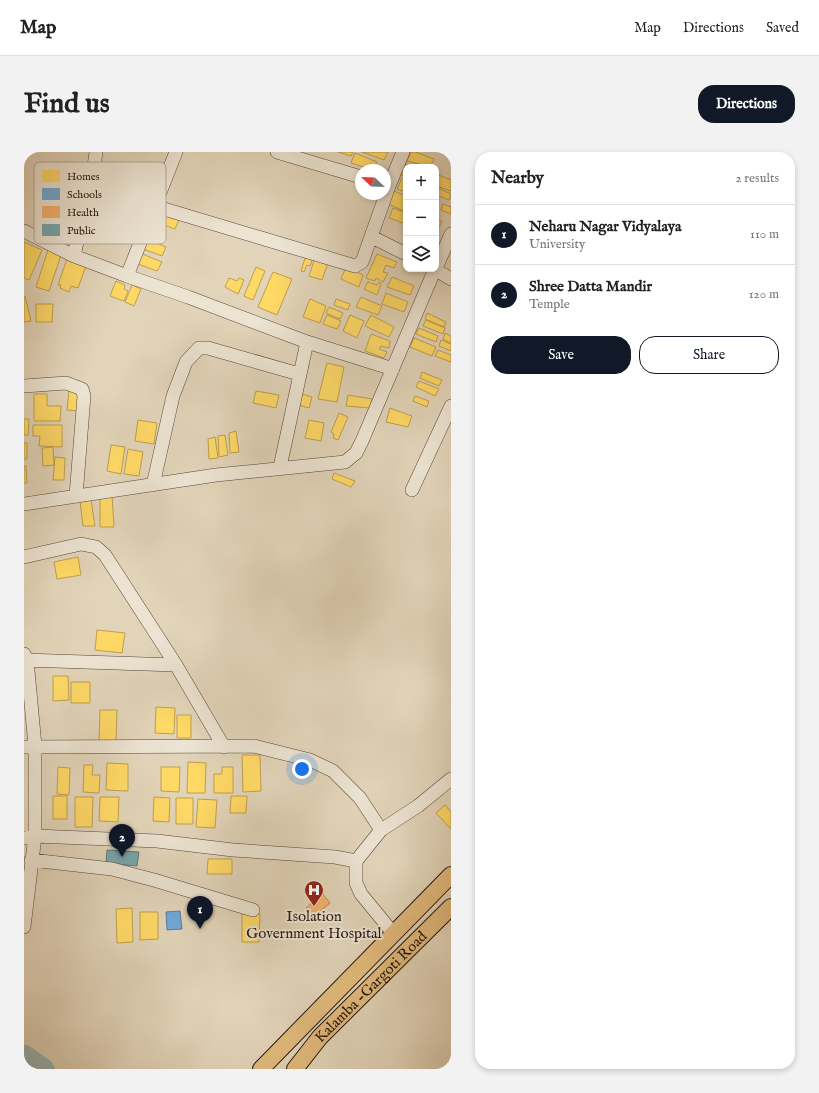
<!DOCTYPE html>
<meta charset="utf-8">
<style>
:root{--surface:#fff;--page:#f2f2f2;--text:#222;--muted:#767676;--line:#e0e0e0;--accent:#111827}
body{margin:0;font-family:"IM FELL English",serif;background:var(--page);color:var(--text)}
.controls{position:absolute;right:12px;top:12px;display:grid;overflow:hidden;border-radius:8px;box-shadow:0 2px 6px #0003}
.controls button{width:36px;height:36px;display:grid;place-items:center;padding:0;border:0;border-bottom:1px solid var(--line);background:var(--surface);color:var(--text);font:20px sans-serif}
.compass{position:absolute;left:331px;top:12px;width:36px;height:36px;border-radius:50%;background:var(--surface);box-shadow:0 2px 6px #0003;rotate:293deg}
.you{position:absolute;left:278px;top:617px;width:14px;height:14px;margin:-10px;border:3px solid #fff;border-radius:50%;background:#1a73e8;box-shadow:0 0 0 6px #1a73e833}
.badge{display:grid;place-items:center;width:26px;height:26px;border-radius:50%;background:var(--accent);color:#fff;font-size:13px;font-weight:700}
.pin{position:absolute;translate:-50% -33px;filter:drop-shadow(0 1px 2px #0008)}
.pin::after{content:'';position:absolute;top:21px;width:14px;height:12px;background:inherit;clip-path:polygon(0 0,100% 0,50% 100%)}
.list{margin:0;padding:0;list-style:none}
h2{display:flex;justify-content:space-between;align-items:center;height:52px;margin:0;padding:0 16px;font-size:17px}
h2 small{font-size:13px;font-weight:400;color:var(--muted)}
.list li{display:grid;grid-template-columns:26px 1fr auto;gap:12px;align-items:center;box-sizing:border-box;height:60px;padding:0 16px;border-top:1px solid var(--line)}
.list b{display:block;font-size:15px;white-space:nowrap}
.list p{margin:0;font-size:13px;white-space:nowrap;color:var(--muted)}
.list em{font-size:13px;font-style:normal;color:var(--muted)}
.actions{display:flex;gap:8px;padding:12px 16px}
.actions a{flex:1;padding:9px 0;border:1px solid var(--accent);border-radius:16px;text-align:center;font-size:14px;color:var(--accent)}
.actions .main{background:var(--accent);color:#fff}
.icon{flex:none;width:22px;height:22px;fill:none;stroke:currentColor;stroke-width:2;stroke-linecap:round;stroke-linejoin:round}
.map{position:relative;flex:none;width:427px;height:917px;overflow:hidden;border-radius:16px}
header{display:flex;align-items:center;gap:24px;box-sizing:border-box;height:56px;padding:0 20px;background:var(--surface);border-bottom:1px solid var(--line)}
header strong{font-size:19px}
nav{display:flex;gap:22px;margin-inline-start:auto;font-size:14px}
.intro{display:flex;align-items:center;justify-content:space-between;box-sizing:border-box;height:96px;padding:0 24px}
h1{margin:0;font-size:28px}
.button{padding:10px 18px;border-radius:16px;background:var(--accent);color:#fff;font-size:14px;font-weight:700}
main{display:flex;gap:24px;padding:0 24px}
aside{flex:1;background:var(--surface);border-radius:16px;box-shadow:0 2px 6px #0003}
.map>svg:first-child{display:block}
.homes{fill:#ffd966;stroke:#be9f4c}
.schools{fill:#6fa8dc;stroke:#597d9e}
.health{fill:#f6b26b;stroke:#b7844f}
.public{fill:#76a5af;stroke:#5e7b7f}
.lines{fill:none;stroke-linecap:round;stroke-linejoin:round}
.river{stroke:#98b6b8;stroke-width:21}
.minor-casing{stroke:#544739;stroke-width:14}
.major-casing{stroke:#25180e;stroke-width:18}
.minor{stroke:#ece3d2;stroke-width:13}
.major{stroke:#e1ba7c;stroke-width:16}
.labels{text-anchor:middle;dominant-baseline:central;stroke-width:4;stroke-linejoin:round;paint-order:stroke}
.poi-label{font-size:15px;fill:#25180e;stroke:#ece3d2}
.street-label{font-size:15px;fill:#25180e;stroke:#ece3d2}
.key{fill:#ece3d2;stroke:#b0a697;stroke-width:1}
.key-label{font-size:11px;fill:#25180e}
</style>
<header>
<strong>Map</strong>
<nav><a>Map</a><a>Directions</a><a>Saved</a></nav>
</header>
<div class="intro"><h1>Find us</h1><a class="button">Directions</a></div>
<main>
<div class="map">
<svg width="427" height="917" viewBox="0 0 427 917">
<rect width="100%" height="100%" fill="#e2d4b9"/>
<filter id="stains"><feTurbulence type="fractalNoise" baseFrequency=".005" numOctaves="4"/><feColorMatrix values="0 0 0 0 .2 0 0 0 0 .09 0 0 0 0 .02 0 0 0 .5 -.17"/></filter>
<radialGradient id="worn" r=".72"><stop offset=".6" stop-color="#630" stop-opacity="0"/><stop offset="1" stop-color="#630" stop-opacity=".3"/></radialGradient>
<path class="homes" d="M314 0H329L327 4Z
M338 0H364L360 8Z
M387 0H392L410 7 406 15 383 9Z
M331 1 353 10 349 18 327 11Z
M382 12 389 15H382V24L377 23Z
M412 22 427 28V39L412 34Z
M378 26 382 28V40L373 37Z
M414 36 427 42 425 48 412 43Z
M367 38 382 44V60L362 51Z
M419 52 427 55V62L417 58Z
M369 56 382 61V72L365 66Z
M133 59 155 68 151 77 128 69Z
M412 67 418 69 414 77 412 76Z
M120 86 142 95 138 104 116 96Z
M0 90 18 98 5 128 0 126Z
M24 98 37 103 25 139 12 135Z
M283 100 290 103 286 114 283 113 280 120 277 119Z
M116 101 138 110 133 119 111 111Z
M353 102 373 110 370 116 362 113 359 120 364 121 359 130 352 126 351 129 342 126Z
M292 103 305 108 298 128 285 124Z
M44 104 63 111 54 136 47 134 45 140 36 136 37 133H34Z
M232 115 241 119 229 148 220 144Z
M322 115 339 123 335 135 317 127Z
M249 120 268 127 253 163 234 155Z
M368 125 390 134 386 143 363 135Z
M205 126 213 129 215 126 220 128 214 142 201 135Z
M92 129 101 133 100 137 104 139 100 149 86 144Z
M344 130 353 133 355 130 357 132 353 143 340 137Z
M108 133 117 137 110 154 101 150Z
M362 141 384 150 380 160 358 152Z
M1 144 7 169 0 170V145Z
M337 145 358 154 354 163 332 155Z
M286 147 302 154 296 171 279 165Z
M312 147 326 152 324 158 310 153Z
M12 152H29L28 170H12Z
M305 155 319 161 316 167 302 161Z
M403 161 422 170 420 175 401 167Z
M303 163 317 169 313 177 299 172Z
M326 163 340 169 333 186 319 179Z
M347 163 370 175 365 185 341 174Z
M402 168 421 176 419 182 399 174Z
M395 176 414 184 412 190 392 182Z
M421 181 427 184V191L419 187Z
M347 182 366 189 365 196 357 194 355 197 363 200 360 206 341 199Z
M390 186 412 195 408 204 386 195Z
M417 188 427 192V199L415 194Z
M414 198 427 203V210L411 204Z
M303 211 320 215 313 250 294 247Z
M398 220 418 228 415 234 396 226Z
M395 229 415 237 411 244 392 235Z
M45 238 57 239 55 259 43 258Z
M232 239 255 243 252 256 229 251Z
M10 242H23V254H37L36 269H10Z
M278 242 288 245 285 256 275 253Z
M324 243 348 247 346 256 322 254Z
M391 244 405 249 403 255 389 249Z
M366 256 388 264 384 275 362 270Z
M315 261 324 265 314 288 309 286 310 282 307 280Z
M0 267H5L4 283H0Z
M114 268 133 271 130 292 111 289Z
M285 268 300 271 297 289 281 286Z
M9 273H38V295L15 294 16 284H9Z
M212 279 215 300 206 301 205 281Z
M201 283 204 303 195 305 194 284Z
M191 285 194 306 185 307 184 287Z
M0 291H3V307H0Z
M87 293 101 295 97 322 83 319Z
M29 295 30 313 19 314 18 296Z
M104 297 119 300 115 324 100 322Z
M31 305 41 306 40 328H29Z
M0 314H2L3 331H0Z
M310 321 331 329 327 335 308 327Z
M88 343 90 375H76V346Z
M67 347 71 374H59L56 349Z
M54 405 57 423 33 427 30 410Z
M73 478 101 481 98 501 71 498Z
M29 524H44L45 548 29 549Z
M47 530H66V551H47Z
M132 555 151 556 150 582 131 581Z
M76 558H93L92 590 75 589Z
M153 563H167V586H153Z
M218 603H236L237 639 219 640Z
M164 610 182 611 181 641H163Z
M83 611 104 612V639L82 638Z
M60 613H69L68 623H76L75 641 59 640Z
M34 615 46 616 45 643 33 642Z
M137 615H156L155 640 137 639Z
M198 615H209V641H190V622H198Z
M29 644H43V667H29Z
M207 644H223L222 661H206Z
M51 645H69L68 675H51Z
M76 645H95L94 670 75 669Z
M130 645 146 646 145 670 129 669Z
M152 646H169V672H152Z
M174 647 193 648 191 676 172 675Z
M421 653 427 660V677L412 661Z
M184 707H208V722H183Z
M108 756 109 790 93 791 92 757Z
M116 760H134V787L116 788Z
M218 762H236L235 790H218Z"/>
<path class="schools" d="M156 759 158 777 143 778 142 760Z"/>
<path class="health" d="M294 736 306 751 289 765 282 756 295 745 291 740Z"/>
<path class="public" d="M83 698 115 700 113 714 82 711Z"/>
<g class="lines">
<path class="river" d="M0 903 20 917"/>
<defs>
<path id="minor" d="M253 0 337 25
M361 33 365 34 379 0
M130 54 331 114 338 110 365 34
M0 79 50 104 103 124 152 0
M348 85 382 102
M50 104C57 69 68 35 72 0
M412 116 427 82
M410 117 427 127
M103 124 164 145 283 190 369 217
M0 234 42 231 58 237 60 244 52 344
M256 315 283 190
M129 333 149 244 162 210 175 196H184L275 222
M388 338 427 254
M0 352 192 323 321 310 332 301 338 289 411 117
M0 405 57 392 72 395 81 403 152 513 200 595
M0 502 3 508 11 594V684L0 775
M0 508 152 513
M0 595 230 594 286 608 309 619 336 646 357 678
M0 686 11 684 133 689 209 698 311 705 332 709
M7 708 88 717 130 728 229 758
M369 781 337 742 332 731V709L357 678 394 654 427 627"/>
<g id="major">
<path d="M237 917 427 723"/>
<path id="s1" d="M271 917 296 885 427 755"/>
</g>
</defs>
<use href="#minor" class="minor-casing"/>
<use href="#major" class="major-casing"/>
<use href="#minor" class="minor"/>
<use href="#major" class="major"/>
</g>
<defs>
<symbol id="hospital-pin" viewBox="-11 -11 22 30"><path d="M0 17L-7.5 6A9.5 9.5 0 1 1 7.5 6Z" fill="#8f2418" stroke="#ece3d2"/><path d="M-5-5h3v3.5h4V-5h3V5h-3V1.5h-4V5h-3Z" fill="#fff"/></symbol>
</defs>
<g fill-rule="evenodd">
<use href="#hospital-pin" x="279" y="727" width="22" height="30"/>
</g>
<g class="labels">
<g class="poi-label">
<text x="290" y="764">Isolation<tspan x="290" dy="17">Government Hospital</tspan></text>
</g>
<g class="street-label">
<text stroke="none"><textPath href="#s1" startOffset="112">Kalamba -Gargoti Road</textPath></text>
</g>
</g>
<rect x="10" y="10" width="132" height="82" rx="6" class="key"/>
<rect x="18" y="18" width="18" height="12" fill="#ffd966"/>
<rect x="18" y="36" width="18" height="12" fill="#6fa8dc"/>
<rect x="18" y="54" width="18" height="12" fill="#f6b26b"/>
<rect x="18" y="72" width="18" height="12" fill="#76a5af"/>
<g class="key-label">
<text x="43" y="28">Homes</text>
<text x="43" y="46">Schools</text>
<text x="43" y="64">Health</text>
<text x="43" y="82">Public</text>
</g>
<rect width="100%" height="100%" filter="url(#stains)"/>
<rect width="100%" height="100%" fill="url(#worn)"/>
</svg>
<div class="controls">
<button>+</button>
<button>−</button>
<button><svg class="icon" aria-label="layers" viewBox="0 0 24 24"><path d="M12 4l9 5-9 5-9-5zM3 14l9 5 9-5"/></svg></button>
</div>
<svg class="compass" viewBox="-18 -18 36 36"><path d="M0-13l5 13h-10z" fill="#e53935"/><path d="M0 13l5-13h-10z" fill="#767676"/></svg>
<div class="you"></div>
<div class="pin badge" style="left:176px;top:777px">1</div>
<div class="pin badge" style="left:98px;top:705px">2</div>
</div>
<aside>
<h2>Nearby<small>2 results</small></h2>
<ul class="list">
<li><span class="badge">1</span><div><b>Neharu Nagar Vidyalaya</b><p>University</p></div><em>110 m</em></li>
<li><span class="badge">2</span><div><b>Shree Datta Mandir</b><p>Temple</p></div><em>120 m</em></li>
</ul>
<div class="actions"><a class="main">Save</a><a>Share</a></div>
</aside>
</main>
